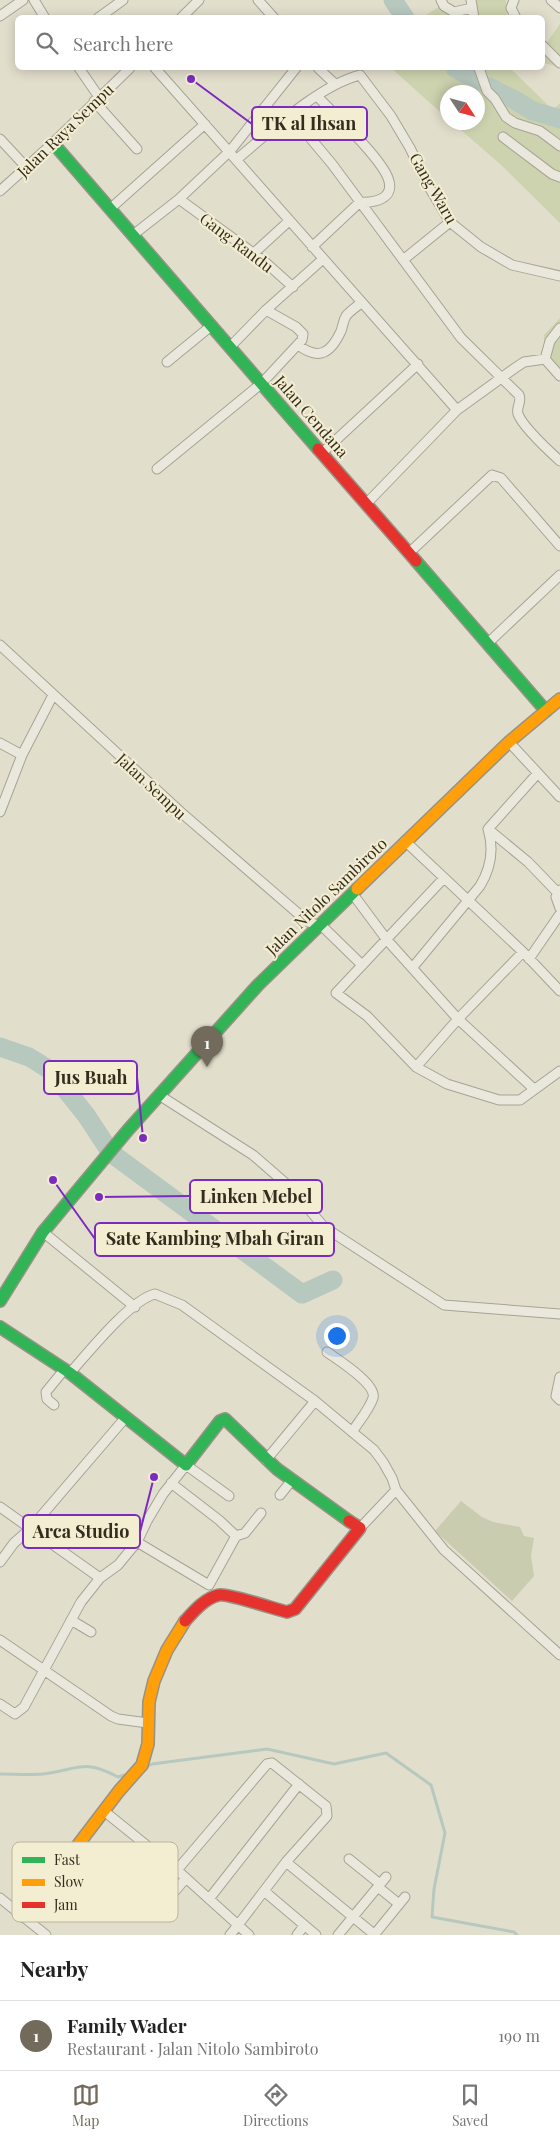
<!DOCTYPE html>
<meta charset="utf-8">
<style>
:root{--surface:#fff;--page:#f6f6f6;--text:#222;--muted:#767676;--line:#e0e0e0;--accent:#726a5b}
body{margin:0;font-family:"Playfair Display",serif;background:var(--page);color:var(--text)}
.compass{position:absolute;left:440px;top:85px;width:45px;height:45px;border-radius:50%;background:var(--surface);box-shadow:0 2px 12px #0003;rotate:126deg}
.you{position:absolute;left:336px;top:1335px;width:18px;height:18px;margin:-12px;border:4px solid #fff;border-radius:50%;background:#1a73e8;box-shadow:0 0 0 8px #1a73e833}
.badge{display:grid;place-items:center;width:32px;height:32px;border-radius:50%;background:var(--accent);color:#fff;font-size:16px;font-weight:700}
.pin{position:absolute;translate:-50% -41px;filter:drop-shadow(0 1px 2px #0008)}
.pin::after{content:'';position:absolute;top:26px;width:18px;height:15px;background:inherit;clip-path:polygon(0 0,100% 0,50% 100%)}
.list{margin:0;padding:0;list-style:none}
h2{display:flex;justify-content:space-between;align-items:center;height:65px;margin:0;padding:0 20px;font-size:21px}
h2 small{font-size:16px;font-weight:400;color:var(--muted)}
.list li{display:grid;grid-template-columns:32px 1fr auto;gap:15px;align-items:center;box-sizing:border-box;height:70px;padding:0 20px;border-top:1px solid var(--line)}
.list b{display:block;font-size:19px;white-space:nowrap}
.list p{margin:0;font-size:16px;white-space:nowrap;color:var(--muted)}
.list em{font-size:16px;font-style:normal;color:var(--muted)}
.icon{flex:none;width:28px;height:28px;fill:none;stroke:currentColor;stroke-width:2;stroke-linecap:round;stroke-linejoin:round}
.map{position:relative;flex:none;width:560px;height:1935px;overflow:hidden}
.search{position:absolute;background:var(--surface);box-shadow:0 2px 12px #0003;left:15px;right:15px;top:15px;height:55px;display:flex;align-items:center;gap:12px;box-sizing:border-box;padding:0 18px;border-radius:8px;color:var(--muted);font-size:19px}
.sheet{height:135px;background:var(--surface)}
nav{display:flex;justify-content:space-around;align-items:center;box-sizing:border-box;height:70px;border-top:1px solid var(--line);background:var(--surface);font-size:14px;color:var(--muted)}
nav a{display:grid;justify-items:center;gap:2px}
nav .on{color:var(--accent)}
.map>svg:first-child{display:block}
.green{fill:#cdd2af}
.cemetery{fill:#c9ccaf}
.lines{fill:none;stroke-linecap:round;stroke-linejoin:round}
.stream{stroke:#b7c8bf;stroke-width:3}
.river{stroke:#b7c8bf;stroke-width:19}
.street-casing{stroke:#a7a395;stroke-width:11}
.fast-casing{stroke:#979285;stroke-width:14}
.slow-casing{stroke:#979285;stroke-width:14}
.jam-casing{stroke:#979285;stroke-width:14}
.street{stroke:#eae8dd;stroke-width:9}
.fast{stroke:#30b455;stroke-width:11}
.slow{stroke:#ff9f0a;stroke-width:11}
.jam{stroke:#e5322d;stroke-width:11}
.labels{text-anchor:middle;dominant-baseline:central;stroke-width:4;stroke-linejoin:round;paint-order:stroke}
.street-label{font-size:16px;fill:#352c1e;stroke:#f3eed2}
.key{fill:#f3eed2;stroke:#bab49c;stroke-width:1}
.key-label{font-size:14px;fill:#352c1e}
.leader{fill:none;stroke:#7b2cbf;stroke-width:2}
.callout-dot{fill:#7b2cbf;stroke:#f3eed2;stroke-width:2}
.callout{fill:#f3eed2;stroke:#7b2cbf;stroke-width:2}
.callout-label{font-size:18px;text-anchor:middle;font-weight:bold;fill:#352c1e}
</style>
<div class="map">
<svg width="560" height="1935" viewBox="0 0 560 1935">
<rect width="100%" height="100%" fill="#e2decc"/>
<path class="green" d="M473 0H506L507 17 421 18 442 5 455 13 475 8Z
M560 24V67L543 63V48Z
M391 68H510L553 110 560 103V223L500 164 453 123 478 122V92H448L447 118Z
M560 318V376L545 359 544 335Z"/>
<path class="cemetery" d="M461 1501 482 1517 493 1522 520 1527 524 1536 534 1538 531 1556 534 1576 512 1601 435 1531Z"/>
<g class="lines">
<path class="stream" d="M146 1767 152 1764 267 1749 334 1764 386 1753 431 1785 445 1833 434 1889 432 1917 514 1932 517 1935
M0 1774C14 1774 29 1775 43 1774 78 1770 83 1758 118 1777L131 1773"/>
<path class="river" d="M393 0 405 18
M455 68 478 81
M489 87 513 99 533 111 560 119
M0 1047 29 1057 50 1070 86 1115 111 1153 302 1294 333 1280"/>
<defs>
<path id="street" d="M34 0 45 18
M258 0 274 18
M441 0 444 6 454 12 472 8
M471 0 474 18
M514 0 511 8 516 18
M551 0 560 8
M0 16 23 0
M98 18 123 0
M181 18 199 0
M542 45 560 63
M79 68 99 97
M155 68 457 410
M318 68 335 84
M479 68 487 91 495 99 506 117 515 123 540 131 560 146
M94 101 137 149
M291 115 332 164 461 338 519 395C522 402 516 407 518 414 523 427 549 451 560 461
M503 137 552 174 560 177
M0 139 26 167
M237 159C271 131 318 86 360 75L391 116 410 148 429 187 450 222 481 247 512 265 560 276
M0 191 53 143 130 68
M179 199 264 261 293 287
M111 208 205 124
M133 235 179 199 230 151 296 68
M312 247 360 202C374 203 396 199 388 178 380 157 334 114 317 96
M254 253 289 221
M403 260 450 222
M298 345C319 361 331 353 341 331 343 326 343 321 346 316 350 311 356 307 361 303
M230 347 266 310 323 259
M545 359 550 341 560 328
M167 362 211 326
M322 453 418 364
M157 469 262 383 302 340 303 334 296 327 266 310
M367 503 457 410 515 368 524 362 545 359 560 376
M409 553 492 475 501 478 560 546
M487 644 560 575
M0 645 184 815 308 922 319 925
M509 742 560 797
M0 743 22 755
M0 812 22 755 53 695
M488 829 528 862 558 893
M405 841 523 952 560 991
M444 878 336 993 367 1016 416 1067 447 1084 499 1100H520L560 1071
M560 890 556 897 560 908
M352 893 387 940 458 1019 534 1089
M320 924 362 965
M529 959 560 914
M413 967 480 886C491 868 494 849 488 829L538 773
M416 1067 458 1019 523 952
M159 1095 253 1155 291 1188 324 1227 444 1305 560 1314
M43 1232 135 1307
M327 1352C338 1360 377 1384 373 1398 369 1410 359 1421 352 1432
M70 1373C88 1353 130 1300 155 1294L182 1305 315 1401 374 1450 383 1462 392 1478 396 1490 360 1528
M560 1377 556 1396 560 1400
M54 1405 47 1399 46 1392 64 1370
M266 1460 315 1401
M396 1490 444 1550 560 1655
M280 1495 292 1480
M0 1507 100 1578
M236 1536 245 1533 261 1513
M137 1542 209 1585 236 1536 219 1520 171 1483
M0 1562 14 1543 30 1529 126 1417
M71 1620 91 1632
M0 1640 111 1716 118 1719 148 1723
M0 1704 15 1714 24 1707 81 1602 100 1578 118 1565 137 1542 147 1521 163 1494 186 1465 229 1496
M104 1811 177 1870 238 1925 230 1935
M349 1859 380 1884
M286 1862 375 1935
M177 1870 267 1764 272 1763 326 1806 327 1816 286 1862 238 1925 249 1935
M378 1887 399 1904
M264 1891 316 1935
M0 1898 46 1935
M209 1899 299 1784
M163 1905 186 1878
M297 1935 304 1926
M338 1935 386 1877
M374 1935 405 1897"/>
<path id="fast" d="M53 143 318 449
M416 561 546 711
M0 1301 43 1232 128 1130 258 985 357 889
M0 1327 70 1373 186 1465 220 1421 225 1419 277 1469 349 1521"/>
<path id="slow" d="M357 889 509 742 560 699
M71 1854 119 1791 142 1765 148 1744 149 1702 154 1681 167 1650 185 1621"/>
<path id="jam" d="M318 449 416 561
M185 1621C194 1611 205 1598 219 1595 227 1593 275 1609 287 1612L295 1609 360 1528 349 1521
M23 1916 71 1854"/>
</defs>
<use href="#street" class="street-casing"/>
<use href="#fast" class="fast-casing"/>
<use href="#slow" class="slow-casing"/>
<use href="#jam" class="jam-casing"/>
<use href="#street" class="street"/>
<use href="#fast" class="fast"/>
<use href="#slow" class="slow"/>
<use href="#jam" class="jam"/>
</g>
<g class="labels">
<g class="street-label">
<text transform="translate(65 130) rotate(-44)">Jalan Raya Sempu</text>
<text transform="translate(434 188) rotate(60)">Gang Waru</text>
<text transform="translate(237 242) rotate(37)">Gang Randu</text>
<text transform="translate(312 416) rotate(49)">Jalan Cendana</text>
<text transform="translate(152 786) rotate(43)">Jalan Sempu</text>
<text transform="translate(326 896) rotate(-44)">Jalan Nitolo Sambiroto</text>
</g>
</g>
<rect x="12" y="1842" width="166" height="80" rx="8" class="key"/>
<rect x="22" y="1857" width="23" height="6" fill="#30b455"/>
<rect x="22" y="1879" width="23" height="7" fill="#ff9f0a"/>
<rect x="22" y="1902" width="23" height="6" fill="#e5322d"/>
<g class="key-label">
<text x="54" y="1865">Fast</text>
<text x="54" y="1887">Slow</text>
<text x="54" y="1910">Jam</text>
</g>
<path class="leader" d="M191 79L252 124M143 1138L137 1077M99 1197L190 1196M53 1180L95 1239M154 1477L140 1532"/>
<g class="callout-dot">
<circle cx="191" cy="79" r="5"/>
<circle cx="143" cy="1138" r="5"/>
<circle cx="99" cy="1197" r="5"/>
<circle cx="53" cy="1180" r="5"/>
<circle cx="154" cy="1477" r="5"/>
</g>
<g class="callout">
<rect x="252" y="107" width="115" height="33" rx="5"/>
<rect x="44" y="1061" width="93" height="33" rx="5"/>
<rect x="190" y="1180" width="132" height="33" rx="5"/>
<rect x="95" y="1223" width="239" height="33" rx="5"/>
<rect x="23" y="1515" width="117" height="33" rx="5"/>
</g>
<g class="callout-label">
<text x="309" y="130">TK al Ihsan</text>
<text x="91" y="1084">Jus Buah</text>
<text x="256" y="1203">Linken Mebel</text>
<text x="215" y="1245">Sate Kambing Mbah Giran</text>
<text x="81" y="1538">Arca Studio</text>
</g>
</svg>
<svg class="compass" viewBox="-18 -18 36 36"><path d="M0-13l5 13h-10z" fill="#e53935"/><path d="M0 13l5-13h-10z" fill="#767676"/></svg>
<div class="you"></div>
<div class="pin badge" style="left:207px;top:1067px">1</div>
<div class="search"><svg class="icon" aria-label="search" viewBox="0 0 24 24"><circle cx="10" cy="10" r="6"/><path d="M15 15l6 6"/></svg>Search here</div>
</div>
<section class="sheet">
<h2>Nearby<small></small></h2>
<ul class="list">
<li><span class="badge">1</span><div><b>Family Wader</b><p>Restaurant · Jalan Nitolo Sambiroto</p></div><em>190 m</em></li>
</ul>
</section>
<nav>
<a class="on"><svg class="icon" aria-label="map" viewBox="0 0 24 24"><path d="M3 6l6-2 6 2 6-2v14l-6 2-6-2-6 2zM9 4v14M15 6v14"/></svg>Map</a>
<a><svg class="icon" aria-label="directions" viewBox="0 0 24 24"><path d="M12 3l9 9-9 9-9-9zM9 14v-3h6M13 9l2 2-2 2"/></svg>Directions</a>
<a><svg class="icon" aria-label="saved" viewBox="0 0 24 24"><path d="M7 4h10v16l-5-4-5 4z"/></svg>Saved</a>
</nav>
